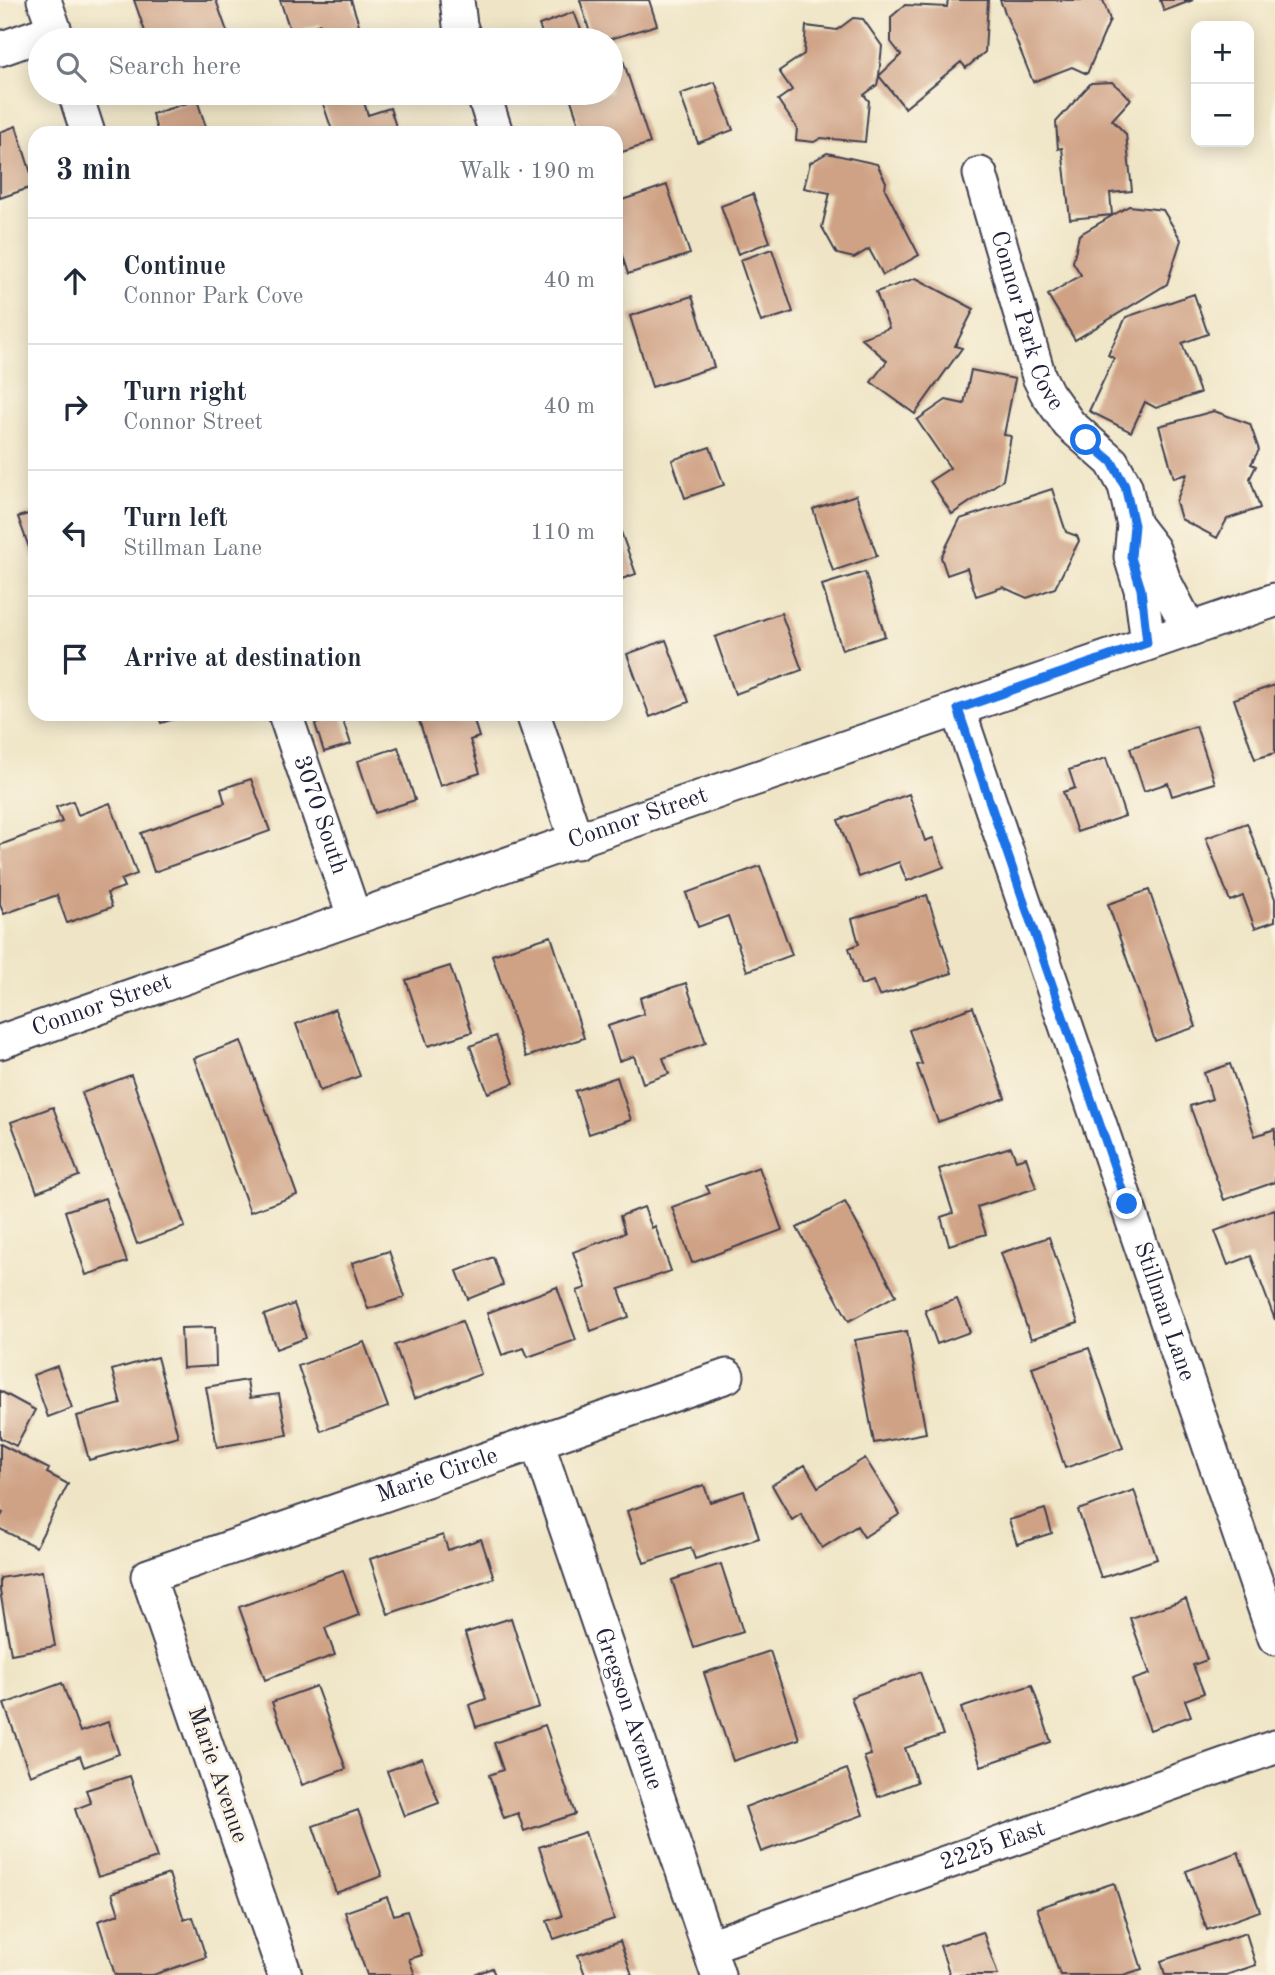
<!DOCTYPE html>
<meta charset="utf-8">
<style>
:root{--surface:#fff;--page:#f6f6f7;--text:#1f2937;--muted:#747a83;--line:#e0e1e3}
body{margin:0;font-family:"Old Standard TT",serif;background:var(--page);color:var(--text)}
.controls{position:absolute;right:21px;top:21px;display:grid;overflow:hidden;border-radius:14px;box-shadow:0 4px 18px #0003}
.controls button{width:63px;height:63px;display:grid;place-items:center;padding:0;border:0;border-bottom:2px solid var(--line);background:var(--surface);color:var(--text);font:35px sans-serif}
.stop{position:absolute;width:21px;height:21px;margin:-16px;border:5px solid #1a73e8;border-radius:50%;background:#fff}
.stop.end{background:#1a73e8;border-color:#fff;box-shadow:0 2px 7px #0008}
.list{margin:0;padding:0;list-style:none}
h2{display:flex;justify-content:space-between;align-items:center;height:91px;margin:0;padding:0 28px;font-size:30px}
h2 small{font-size:23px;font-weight:400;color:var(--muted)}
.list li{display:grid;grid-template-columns:46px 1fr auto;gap:21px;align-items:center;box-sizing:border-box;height:126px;padding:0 28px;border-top:2px solid var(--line)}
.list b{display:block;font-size:26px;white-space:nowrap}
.list p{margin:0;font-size:23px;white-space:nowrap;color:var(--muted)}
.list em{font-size:23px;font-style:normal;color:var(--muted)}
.icon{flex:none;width:38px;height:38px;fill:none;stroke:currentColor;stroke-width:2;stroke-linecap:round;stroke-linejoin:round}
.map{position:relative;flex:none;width:1275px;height:1975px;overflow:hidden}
.search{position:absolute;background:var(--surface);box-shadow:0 4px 18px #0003;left:28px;top:28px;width:595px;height:77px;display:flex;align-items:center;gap:18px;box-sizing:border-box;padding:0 24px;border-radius:38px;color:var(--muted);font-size:26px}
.panel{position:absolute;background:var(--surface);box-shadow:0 4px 18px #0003;left:28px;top:126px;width:595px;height:595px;border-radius:21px}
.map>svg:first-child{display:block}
.building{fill:#cfa285}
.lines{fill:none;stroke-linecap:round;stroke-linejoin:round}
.street-casing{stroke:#413f50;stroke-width:37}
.street{stroke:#fff;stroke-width:33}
.route{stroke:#1a73e8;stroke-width:9}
.labels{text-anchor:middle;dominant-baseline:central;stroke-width:6;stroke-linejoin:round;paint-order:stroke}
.street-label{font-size:24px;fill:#22223b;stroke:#fcf5e5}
</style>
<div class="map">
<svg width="1275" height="1975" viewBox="0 0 1275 1975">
<rect width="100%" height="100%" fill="#fcf5e5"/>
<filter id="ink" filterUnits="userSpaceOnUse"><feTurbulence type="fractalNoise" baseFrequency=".0143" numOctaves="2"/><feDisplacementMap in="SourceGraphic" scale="14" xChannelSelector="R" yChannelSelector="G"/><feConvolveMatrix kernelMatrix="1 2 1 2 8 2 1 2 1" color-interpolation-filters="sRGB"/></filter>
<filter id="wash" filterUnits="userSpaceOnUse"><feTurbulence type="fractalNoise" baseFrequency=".00686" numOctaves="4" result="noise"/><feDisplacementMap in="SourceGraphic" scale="28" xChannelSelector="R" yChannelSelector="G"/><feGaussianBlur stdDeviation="1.57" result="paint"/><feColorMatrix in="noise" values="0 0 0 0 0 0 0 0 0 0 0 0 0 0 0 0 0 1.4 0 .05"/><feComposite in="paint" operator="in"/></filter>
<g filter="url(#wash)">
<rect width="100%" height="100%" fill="#efe5c6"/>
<g id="blocks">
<path class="building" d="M134 0H216L230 40H148Z
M280 0H351L364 40H326L320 24 291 33Z
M580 0H649L657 25 607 40H592Z
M948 0H988L985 52 966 68 961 62 905 108 879 76 877 85 864 95 869 101 865 142 821 138 814 142 796 140 797 128 778 100 792 90 779 71 804 54 806 26 837 30 853 18 863 19 882 46 879 76 901 55 891 42V17L905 5 947 7Z
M1000 0H1103L1110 20 1087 74 1072 67 1033 82Z
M1160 0H1193L1164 11Z
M574 12 585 40H545L539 25Z
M623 60 650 143 616 154V133H582L569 94 611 93V64Z
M715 82 733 130 698 143 680 94Z
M1112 82 1131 99 1112 120 1126 134 1132 191 1110 193 1112 215 1070 219 1062 148 1058 149 1056 122 1091 83Z
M337 93H361L368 115 390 108 398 133H333L321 98Z
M197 100 208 133H158L152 114Z
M16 126 35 186 0 198V132Z
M827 153 877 164 886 182 885 189 919 255 883 275 869 249 854 258 837 254 822 227 830 193 804 188 810 163Z
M667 185 690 254 628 274 616 237V202Z
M753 194 770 242 738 254 721 206Z
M1129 206 1163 210 1181 240 1167 284 1075 340 1048 295 1081 275 1073 262 1079 235Z
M772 249 793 312 761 322 740 260Z
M916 278 974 309 955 346 962 348 915 414 871 382 887 361 861 338 889 328 876 292Z
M1194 294 1208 334 1182 343 1200 393 1156 408 1145 402 1131 432 1089 411 1114 358 1108 355 1126 317Z
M692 296 714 367 652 387 630 316Z
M971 370 1015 379 1004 435 1011 436 1003 480 952 514 930 481 950 468 917 420 946 400 964 404Z
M1214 411 1250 424 1259 450 1251 464 1256 466 1250 478 1260 508 1227 519 1217 538 1181 519 1176 502 1187 474 1174 478 1159 426Z
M710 447 724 485 685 498 672 460Z
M1052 489 1066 532 1077 536 1079 541 1055 588 1027 598 1003 587 976 596 967 568 947 575 941 557 960 519Z
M856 495 877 556 833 571 813 509Z
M35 512V564L18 517Z
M616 518 636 574 616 581Z
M865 572 885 636 842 650 822 585Z
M781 613 802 670 735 694 715 637Z
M666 640 689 702 650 717 627 654Z
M1275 685V753L1255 759 1234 699Z
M158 714H187V715L161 723Z
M417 714H472L479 737 470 740 480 773 440 786Z
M341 715 351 744 324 752 315 724Z
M1196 726 1215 783 1172 796 1168 783 1144 791 1130 748Z
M398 747 415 800 375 813 358 761Z
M1106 758 1125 816 1077 832 1063 792 1075 788 1069 770Z
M251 779 270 831 154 872 141 833 225 803 221 789Z
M909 794 925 841 933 838 944 867 907 881 899 862 859 877 838 820Z
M73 801 78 815 110 803 137 874 121 880 124 887 107 893 112 907 67 923 57 895 4 914 0 905V845L62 822 56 807Z
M1247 823 1275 899V921L1255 928 1243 896 1230 901 1206 838Z
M760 866 792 955 747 971 728 916 698 927 686 893Z
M1149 890 1196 1027 1155 1041 1108 904Z
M927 895 952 973 879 996 873 981 861 985 849 948 859 944 852 919Z
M551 936 584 1038 526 1057 492 955Z
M450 966 472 1032 428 1046 406 980Z
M686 983 706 1043 663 1058 669 1074 643 1083 634 1056 619 1061 608 1026 644 1014 640 998Z
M973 1007 1005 1098 938 1122 917 1065 922 1064 909 1030Z
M335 1009 360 1076 320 1091 296 1024Z
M496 1036 514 1083 488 1093 470 1046Z
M241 1041 297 1195 250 1212 194 1058Z
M1230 1064 1255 1136 1275 1129V1182L1224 1200 1190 1106 1212 1099 1204 1073Z
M131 1075 185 1227 137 1244 82 1093Z
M617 1077 631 1120 589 1134 575 1091Z
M53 1107 79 1176 37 1192 11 1122Z
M1011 1147 1016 1160 1026 1157 1036 1188 977 1207 986 1234 949 1245 941 1217 953 1213 939 1169Z
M759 1167 782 1230 692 1263 672 1207 710 1193 706 1186Z
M105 1198 127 1262 86 1275 65 1211Z
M845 1202 896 1295 849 1321 797 1228Z
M644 1207 652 1228 655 1226 671 1271 619 1289 629 1317 591 1331 577 1291 586 1288 573 1252 625 1233 620 1216Z
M1275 1209V1320L1251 1256 1228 1265 1215 1231Z
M1049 1237 1078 1323 1031 1339 1001 1253Z
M389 1251 405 1297 368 1309 352 1263Z
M493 1257 503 1285 468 1299 457 1271Z
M557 1287 576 1340 528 1357 524 1348 502 1355 487 1313Z
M957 1299 970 1332 937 1344 925 1310Z
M294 1304 306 1338 276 1349 264 1315Z
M462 1321 481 1374 414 1399 395 1345Z
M215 1327 216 1366 183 1368 181 1328Z
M907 1331 926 1433 874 1443 855 1340Z
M364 1342 388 1407 321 1431 298 1366Z
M1089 1348 1123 1448 1065 1468 1032 1367Z
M157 1357 178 1436 89 1460 77 1416 121 1404 112 1370Z
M57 1366 72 1408 48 1417 33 1375Z
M247 1380 250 1398 279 1394 287 1435 217 1447 206 1387Z
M0 1391 35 1410 16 1446 0 1438Z
M0 1444 49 1469 47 1473 68 1484 36 1547 0 1529V1518L3 1513 0 1511Z
M865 1458 900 1514 864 1537 857 1526 822 1548 801 1514 792 1520 772 1485 805 1465 818 1487Z
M704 1485 710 1502 744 1491 759 1538 695 1559 691 1548 644 1563 627 1511Z
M1134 1490 1157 1559 1101 1578 1078 1510Z
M1045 1509 1052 1533 1017 1544 1009 1520Z
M443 1535 448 1550 481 1539 494 1578 388 1614 370 1559Z
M721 1564 743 1632 694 1648 672 1580Z
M343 1570 359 1615 325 1628 335 1655 265 1680 239 1607Z
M42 1571 55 1646 11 1654 0 1591V1578Z
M1186 1599 1207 1660 1193 1665 1204 1693 1185 1700 1191 1716 1150 1730 1132 1680 1150 1674 1130 1618Z
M511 1618 539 1707 476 1727 469 1705 486 1699 465 1633Z
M770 1651 799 1739 733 1761 704 1673Z
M920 1672 943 1735 905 1748 917 1782 878 1797 864 1757 871 1755 851 1697Z
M62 1683 80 1732 108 1722 119 1754 84 1767 80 1756 30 1775 4 1704Z
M1032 1685 1051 1742 981 1766 961 1708Z
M316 1686 346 1769 302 1785 272 1702Z
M545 1725 575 1814 524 1831 518 1813 504 1818 489 1775 503 1770 494 1743Z
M422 1758 439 1803 404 1816 387 1771Z
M847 1769 863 1815 761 1852 745 1807Z
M130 1776 157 1858 98 1877 75 1809 91 1803 86 1790Z
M358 1810 382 1876 336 1893 313 1826Z
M585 1832 614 1919 554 1939 547 1921 562 1916 539 1847Z
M1238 1852 1260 1911 1207 1930 1186 1871Z
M169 1874 184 1920 193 1917 206 1957 153 1975H115L98 1921 119 1914 112 1893Z
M1114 1883 1142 1969 1123 1975H1060L1037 1908Z
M387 1897 394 1915 407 1911 422 1955 409 1959 415 1975H367L345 1912Z
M983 1932 998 1975H950L940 1946Z
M1246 1933 1256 1965 1226 1975H1165L1161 1961Z
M620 1941 632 1975H585L578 1955Z
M492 1968 495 1975H474Z"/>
</g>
</g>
<g filter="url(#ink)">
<use href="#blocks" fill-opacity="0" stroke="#413f50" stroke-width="2"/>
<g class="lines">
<defs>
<g id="street">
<path d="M44 0 58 40"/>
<path d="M457 0 460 25 465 40"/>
<path d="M0 49 54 30"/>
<path d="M75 93 88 133"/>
<path d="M483 93 496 133"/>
<path id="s1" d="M980 174 1039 377 1047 393 1069 424 1112 462 1125 486 1134 525 1131 557 1141 589 1148 643"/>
<path d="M1136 527 1153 549 1164 581 1189 629"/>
<path id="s2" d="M958 709 1275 1638"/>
<path id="s3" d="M285 714 354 916"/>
<path d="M533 714 577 842"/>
<path id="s4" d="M0 1042C424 891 849 746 1275 600"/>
<path id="s5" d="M537 1442 718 1975"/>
<path id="s6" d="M709 1946 1275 1747"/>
<path id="s7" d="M285 1975 148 1576 727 1376"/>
</g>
</defs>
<use href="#street" class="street-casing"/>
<use href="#street" class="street"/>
</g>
</g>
<g class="lines" filter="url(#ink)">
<path class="route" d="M1086 440 1112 462 1125 486 1134 525 1131 557 1141 589 1147 643 958 709 1127 1204"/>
</g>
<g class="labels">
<g class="street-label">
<text stroke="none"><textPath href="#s1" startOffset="154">Connor Park Cove</textPath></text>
<text stroke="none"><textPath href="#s3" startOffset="107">3070 South</textPath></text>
<text stroke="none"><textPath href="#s4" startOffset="676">Connor Street</textPath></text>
<text stroke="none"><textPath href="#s4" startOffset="108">Connor Street</textPath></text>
<text stroke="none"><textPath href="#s2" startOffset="637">Stillman Lane</textPath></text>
<text stroke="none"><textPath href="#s7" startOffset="728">Marie Circle</textPath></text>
<text stroke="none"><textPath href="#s5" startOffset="282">Gregson Avenue</textPath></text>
<text transform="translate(217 1775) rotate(71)">Marie Avenue</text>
<text stroke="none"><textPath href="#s6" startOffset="301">2225 East</textPath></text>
</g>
</g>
</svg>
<div class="controls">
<button>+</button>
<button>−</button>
</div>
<div class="stop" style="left:1086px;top:440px"></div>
<div class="stop end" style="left:1127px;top:1204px"></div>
<div class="search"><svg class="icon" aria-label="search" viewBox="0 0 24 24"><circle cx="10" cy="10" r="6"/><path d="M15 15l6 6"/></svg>Search here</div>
<section class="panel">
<h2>3 min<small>Walk · 190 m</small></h2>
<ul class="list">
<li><svg class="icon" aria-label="ahead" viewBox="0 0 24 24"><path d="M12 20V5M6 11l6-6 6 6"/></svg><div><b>Continue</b><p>Connor Park Cove</p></div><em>40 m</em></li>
<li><svg class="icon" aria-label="right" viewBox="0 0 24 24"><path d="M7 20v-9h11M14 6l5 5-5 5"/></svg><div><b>Turn right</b><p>Connor Street</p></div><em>40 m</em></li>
<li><svg class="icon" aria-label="left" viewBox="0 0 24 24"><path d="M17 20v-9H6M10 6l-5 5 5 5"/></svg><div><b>Turn left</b><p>Stillman Lane</p></div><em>110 m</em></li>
<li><svg class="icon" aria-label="arrive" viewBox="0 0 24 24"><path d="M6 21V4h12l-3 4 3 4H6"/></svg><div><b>Arrive at destination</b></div></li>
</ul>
</section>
</div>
